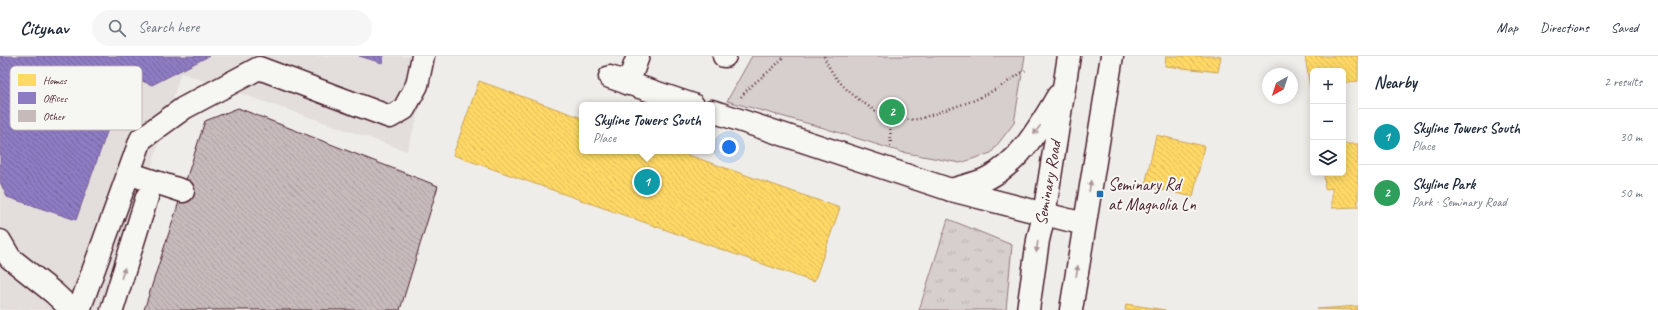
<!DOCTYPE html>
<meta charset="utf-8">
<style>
:root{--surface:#fff;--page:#f6f6f7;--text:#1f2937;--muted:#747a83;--line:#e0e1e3;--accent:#ea580c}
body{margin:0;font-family:Caveat,sans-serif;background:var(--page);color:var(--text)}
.controls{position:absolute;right:12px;top:12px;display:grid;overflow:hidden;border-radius:6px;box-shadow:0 2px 10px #0003}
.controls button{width:36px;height:36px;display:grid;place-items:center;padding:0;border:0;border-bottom:1px solid var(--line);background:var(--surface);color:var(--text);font:20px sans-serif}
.compass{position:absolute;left:1262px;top:12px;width:36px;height:36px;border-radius:50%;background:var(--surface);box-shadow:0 2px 10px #0003;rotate:219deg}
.you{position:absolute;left:729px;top:91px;width:14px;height:14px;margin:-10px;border:3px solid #fff;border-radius:50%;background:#1a73e8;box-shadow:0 0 0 6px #1a73e833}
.badge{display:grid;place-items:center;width:26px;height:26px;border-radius:50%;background:var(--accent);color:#fff;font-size:13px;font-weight:700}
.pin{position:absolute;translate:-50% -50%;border:2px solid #fff;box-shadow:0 1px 4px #0006}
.popup{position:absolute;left:579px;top:46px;width:136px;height:52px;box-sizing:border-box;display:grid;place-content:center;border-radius:6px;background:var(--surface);filter:drop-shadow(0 1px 3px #0005);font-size:13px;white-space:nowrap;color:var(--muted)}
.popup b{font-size:15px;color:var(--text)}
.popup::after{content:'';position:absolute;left:50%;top:100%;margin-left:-8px;border:8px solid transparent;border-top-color:var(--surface)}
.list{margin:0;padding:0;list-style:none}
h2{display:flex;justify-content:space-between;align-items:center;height:52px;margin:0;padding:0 16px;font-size:17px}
h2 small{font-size:13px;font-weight:400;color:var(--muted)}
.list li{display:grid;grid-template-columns:26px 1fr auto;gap:12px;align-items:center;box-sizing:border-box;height:56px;padding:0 16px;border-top:1px solid var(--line)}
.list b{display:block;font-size:15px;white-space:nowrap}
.list p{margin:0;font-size:13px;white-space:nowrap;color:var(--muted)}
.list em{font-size:13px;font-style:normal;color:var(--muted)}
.icon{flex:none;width:22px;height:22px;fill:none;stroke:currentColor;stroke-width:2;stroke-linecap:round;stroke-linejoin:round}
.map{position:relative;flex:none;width:1358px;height:254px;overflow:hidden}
header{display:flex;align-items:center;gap:24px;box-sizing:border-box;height:56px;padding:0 20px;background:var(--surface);border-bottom:1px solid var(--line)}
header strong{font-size:19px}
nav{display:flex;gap:22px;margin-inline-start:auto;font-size:14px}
.search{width:280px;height:36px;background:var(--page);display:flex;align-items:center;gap:10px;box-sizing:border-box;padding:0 14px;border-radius:22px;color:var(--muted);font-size:15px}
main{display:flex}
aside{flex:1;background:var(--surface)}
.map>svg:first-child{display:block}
.built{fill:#e3dedc}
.grass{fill:url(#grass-tufts);stroke:#90777c}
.green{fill:#d7cfce;stroke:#90777c}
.homes{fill:url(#homes-back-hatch);stroke:#c9a154}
.offices{fill:url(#offices-back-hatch);stroke:#7a6095}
.building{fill:url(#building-back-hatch);stroke:#4a1f2b}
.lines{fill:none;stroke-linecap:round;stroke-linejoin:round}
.minor-casing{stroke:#4a1f2b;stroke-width:25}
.major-casing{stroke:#4a1f2b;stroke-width:25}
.path{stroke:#4a1f2b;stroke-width:2.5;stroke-dasharray:1 3;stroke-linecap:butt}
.minor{stroke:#f6f6f2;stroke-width:22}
.major{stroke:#f6f6f2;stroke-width:22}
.oneway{fill:#a99598}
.poi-dot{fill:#1f6fb2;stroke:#f6f6f2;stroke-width:1.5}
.labels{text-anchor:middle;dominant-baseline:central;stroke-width:4;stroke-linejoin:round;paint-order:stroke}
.street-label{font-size:17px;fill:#4a1f2b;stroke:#f6f6f2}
.poi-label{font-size:17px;fill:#4a1f2b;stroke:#f6f6f2;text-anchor:start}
.key{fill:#f6f6f2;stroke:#c2b6b6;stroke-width:1}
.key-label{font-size:11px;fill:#4a1f2b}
</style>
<header>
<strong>Citynav</strong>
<div class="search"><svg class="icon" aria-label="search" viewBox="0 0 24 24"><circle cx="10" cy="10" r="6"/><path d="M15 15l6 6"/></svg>Search here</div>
<nav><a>Map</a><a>Directions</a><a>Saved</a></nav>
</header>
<main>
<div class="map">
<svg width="1358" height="254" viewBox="0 0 1358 254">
<defs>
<pattern id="grass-tufts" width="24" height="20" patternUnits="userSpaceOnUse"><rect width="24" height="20" fill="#d7cfce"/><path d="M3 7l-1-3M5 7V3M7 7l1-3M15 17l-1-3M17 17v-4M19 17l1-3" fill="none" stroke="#bab1b1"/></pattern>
<pattern id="homes-back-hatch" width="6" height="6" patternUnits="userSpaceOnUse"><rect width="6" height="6" fill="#ffd966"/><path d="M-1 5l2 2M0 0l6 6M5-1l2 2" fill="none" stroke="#dcba59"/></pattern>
<pattern id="offices-back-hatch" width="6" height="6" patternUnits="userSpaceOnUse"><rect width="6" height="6" fill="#8e7cc3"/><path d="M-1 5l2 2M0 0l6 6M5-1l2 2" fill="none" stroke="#76659f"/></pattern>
<pattern id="building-back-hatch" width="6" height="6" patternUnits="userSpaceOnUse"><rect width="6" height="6" fill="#c6babb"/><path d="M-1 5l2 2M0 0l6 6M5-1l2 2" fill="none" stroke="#ac9fa1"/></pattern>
</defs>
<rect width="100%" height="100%" fill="#efedea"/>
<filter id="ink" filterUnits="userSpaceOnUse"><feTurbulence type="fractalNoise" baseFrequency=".025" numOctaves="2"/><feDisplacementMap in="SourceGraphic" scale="8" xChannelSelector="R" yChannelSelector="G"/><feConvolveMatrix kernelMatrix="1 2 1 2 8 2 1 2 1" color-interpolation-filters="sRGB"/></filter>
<g filter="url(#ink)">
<path class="built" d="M0 0H436L407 95 181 17 107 254H0Z"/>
<path class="grass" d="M948 163 1012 189 1006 254H919Z"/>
<path class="green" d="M752 0H1025L1014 67 991 97 960 107 901 96 824 72 727 45Z"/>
<path class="homes" d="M1166 0H1221L1218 16 1165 10Z
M1305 0H1358V25L1343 27V15H1313V31L1310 32Z
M479 25 582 62V95H677L840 152 814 226 453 99Z
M1156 79 1204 90 1193 141 1145 130Z
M1343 88H1358V151L1332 152V132L1325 133 1324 117H1343Z
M1126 248 1165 254H1125Z
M1358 250V254L1317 253Z"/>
<path class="offices" d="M0 0H209L152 29 127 19 76 164 7 141 0 126Z
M359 0H384L382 7Z"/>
<path class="building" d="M238 52 438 130 400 254H144L205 65Z"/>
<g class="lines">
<defs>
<path id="minor" d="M724 0H725
M610 21 693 49
M628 28 638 0
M712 55 951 134 1084 168
M128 117 183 135
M0 185 10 202 54 237 72 254
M79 254 141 83 184 52 259 12 390 61 404 53 417 29 423 0
M112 254 147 141"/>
<path id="major" d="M951 134C963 130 975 128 986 123 1020 107 1040 70 1058 40
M1028 254 1038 184 1044 159 1069 0
M1071 254 1112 0"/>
</defs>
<use href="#minor" class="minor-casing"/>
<use href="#major" class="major-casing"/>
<path class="path" d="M824 0C836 32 863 46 890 65L919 63 975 44 1000 31 1027 13
M741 41C753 25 772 16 784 0
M890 65 891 91"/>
<use href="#minor" class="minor"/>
<use href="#major" class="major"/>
</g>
<defs><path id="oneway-solid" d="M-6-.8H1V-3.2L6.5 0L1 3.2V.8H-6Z"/></defs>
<g class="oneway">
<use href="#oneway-solid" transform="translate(1037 74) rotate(127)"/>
<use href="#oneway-solid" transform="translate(1090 130) rotate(-81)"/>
<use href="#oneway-solid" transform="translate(1037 191) rotate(98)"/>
<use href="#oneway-solid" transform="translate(1077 215) rotate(-81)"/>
<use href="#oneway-solid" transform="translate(123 217) rotate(-72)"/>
</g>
</g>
<rect class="poi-dot" x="1096" y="134" width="8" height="8" rx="2"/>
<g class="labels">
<g class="street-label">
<text transform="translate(1048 127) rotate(-80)">Seminary Road</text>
</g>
<g class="poi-label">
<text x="1108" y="128">Seminary Rd<tspan x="1108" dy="20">at Magnolia Ln</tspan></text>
</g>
</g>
<rect x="10" y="10" width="132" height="64" rx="6" class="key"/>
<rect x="18" y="18" width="18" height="12" fill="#ffd966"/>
<rect x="18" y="36" width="18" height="12" fill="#8e7cc3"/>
<rect x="18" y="54" width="18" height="12" fill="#c6babb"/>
<g class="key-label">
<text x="43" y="28">Homes</text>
<text x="43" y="46">Offices</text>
<text x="43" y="64">Other</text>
</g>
</svg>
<div class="controls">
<button>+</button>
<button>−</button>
<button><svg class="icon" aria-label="layers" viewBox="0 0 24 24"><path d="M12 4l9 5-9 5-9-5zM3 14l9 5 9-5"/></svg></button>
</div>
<svg class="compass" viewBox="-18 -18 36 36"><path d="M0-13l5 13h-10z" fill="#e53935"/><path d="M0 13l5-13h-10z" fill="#747a83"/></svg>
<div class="you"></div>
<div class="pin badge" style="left:647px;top:126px;background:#0f9aa8">1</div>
<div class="popup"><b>Skyline Towers South</b>Place</div>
<div class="pin badge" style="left:892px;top:56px;background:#2e9e5b">2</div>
</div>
<aside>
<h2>Nearby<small>2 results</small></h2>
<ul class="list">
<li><span class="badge" style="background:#0f9aa8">1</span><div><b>Skyline Towers South</b><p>Place</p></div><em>30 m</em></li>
<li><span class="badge" style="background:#2e9e5b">2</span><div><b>Skyline Park</b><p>Park · Seminary Road</p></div><em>50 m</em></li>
</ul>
</aside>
</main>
